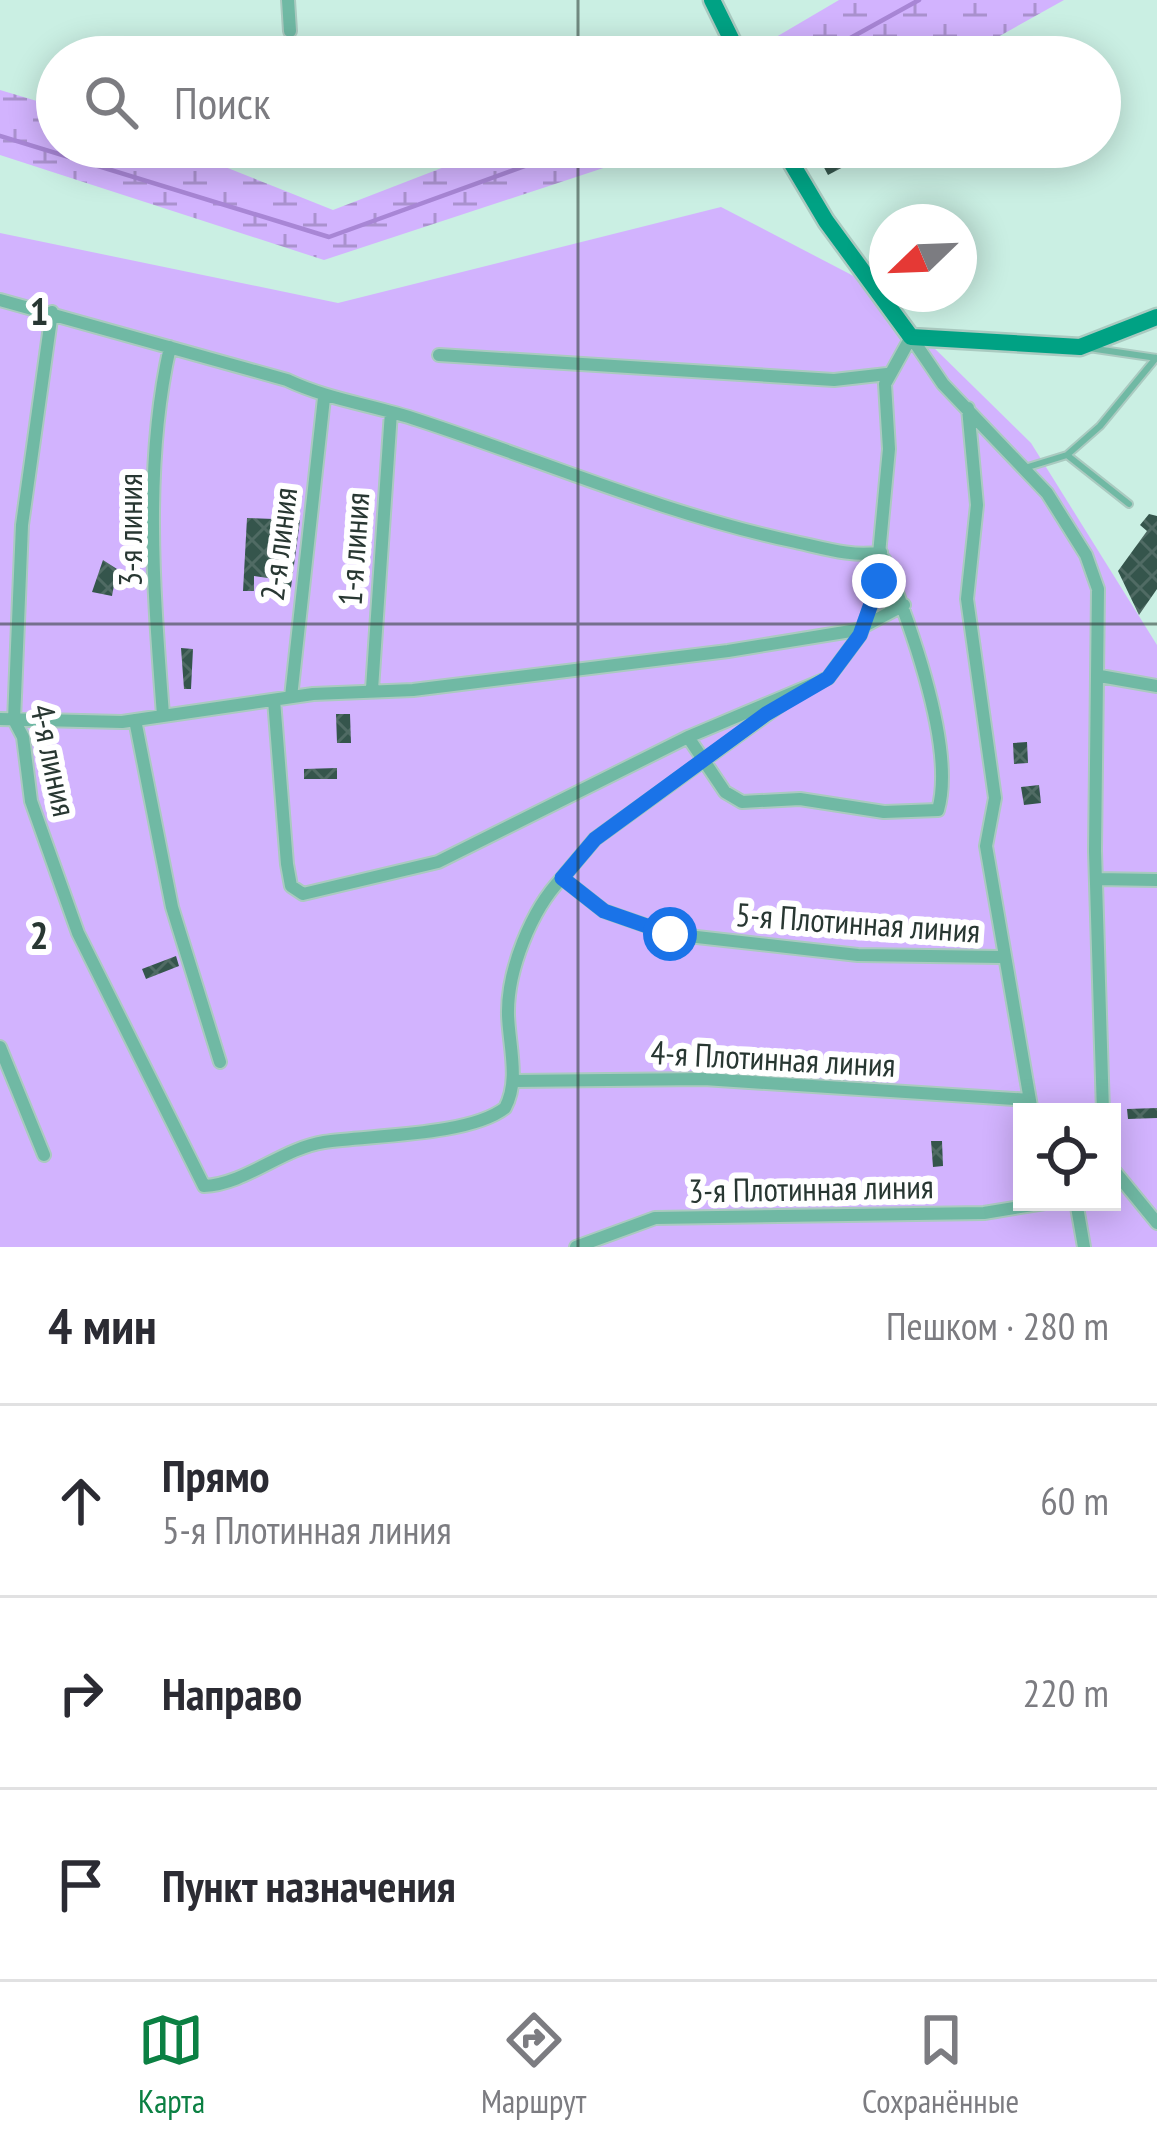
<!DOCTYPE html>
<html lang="ru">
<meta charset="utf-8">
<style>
:root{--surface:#fff;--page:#f2f2f3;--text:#2b2b33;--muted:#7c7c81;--line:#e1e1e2;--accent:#0b8043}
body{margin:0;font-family:"PT Sans Narrow",sans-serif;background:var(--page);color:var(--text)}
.controls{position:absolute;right:36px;bottom:36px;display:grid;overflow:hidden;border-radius:0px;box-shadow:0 6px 30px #0003}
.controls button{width:108px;height:108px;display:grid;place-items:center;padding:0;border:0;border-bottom:3px solid var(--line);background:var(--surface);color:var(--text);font:60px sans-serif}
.compass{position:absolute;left:869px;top:204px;width:108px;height:108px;border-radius:50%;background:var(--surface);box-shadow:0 6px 30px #0003;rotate:247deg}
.stop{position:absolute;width:36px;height:36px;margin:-27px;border:9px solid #1a73e8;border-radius:50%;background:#fff}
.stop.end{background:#1a73e8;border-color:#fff;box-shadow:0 3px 12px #0008}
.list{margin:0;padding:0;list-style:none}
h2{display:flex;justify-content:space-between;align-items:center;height:156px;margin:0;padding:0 48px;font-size:51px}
h2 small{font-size:39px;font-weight:400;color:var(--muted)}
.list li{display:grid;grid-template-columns:78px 1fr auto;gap:36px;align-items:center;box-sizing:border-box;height:192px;padding:0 48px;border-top:3px solid var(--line)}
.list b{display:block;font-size:45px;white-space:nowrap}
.list p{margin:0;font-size:39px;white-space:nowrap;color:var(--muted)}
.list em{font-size:39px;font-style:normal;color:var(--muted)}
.icon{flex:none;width:66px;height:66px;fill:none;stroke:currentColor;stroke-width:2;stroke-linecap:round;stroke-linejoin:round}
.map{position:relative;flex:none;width:1157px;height:1247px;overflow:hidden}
.search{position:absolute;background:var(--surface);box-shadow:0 6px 30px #0003;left:36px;right:36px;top:36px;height:132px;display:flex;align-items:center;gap:30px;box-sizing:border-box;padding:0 42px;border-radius:66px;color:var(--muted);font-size:45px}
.sheet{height:732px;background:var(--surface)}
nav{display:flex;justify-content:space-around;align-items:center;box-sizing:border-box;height:168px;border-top:3px solid var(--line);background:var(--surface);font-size:33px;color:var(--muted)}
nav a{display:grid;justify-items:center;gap:6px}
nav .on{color:var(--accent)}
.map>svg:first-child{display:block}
.green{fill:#d2b3fe;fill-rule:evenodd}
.wetland{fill:url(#wetland-marsh)}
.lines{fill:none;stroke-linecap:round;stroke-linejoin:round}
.stream{stroke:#a886d5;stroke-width:4.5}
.building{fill:url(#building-cross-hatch)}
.lane-casing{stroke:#aacac0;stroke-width:10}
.street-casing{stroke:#aacac0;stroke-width:16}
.secondary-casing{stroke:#aacac0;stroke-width:21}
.lane{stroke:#70b9a4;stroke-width:6}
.street{stroke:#70b9a4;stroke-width:12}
.secondary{stroke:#00a284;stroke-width:16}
.route{stroke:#1a73e8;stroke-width:15}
.grid{fill:none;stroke:#283732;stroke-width:3;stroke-opacity:0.55}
.labels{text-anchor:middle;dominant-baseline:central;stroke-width:12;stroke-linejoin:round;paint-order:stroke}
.street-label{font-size:33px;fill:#283732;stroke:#fff}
.grid-label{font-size:39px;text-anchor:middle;font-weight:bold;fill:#283732;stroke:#fff;stroke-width:12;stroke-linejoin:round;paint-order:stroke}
</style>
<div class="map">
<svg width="1157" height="1247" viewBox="0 0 1157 1247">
<defs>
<pattern id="wetland-marsh" width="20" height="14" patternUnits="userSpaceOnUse" patternTransform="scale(3)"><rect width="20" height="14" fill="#d2b3fe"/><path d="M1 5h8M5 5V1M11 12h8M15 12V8" fill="none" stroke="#aa92ce"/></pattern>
<pattern id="building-cross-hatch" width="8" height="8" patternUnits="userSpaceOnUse" patternTransform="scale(3)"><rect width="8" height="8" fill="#35554c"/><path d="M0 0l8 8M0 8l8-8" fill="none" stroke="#506b64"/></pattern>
</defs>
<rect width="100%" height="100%" fill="#caefe3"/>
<path class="green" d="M721 207 869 284 1031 443 1157 645V1247H0V233L338 303ZM1022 1112H1112V1202H1022Z"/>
<path class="wetland" d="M839 0H1064L962 57H777L771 40Z
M0 90 57 107V147H175L333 210 496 147H667L324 260 0 155Z"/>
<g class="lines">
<path class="stream" d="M816 57 919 0
M0 136 329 237 577 147"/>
</g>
<path class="building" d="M813 147H842L851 163 828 175Z
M1149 514 1157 516V589L1139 615 1118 571 1147 531 1140 525Z
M247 518 300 520 290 595 278 593 281 580 254 576V591H243Z
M103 560 117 569 112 596 92 592Z
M181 648 193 649 191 689H184Z
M336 714H350L351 743H337Z
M1027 742 1028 763 1014 764 1013 743Z
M337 768V779H304V769Z
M1039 785 1041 803 1024 805 1021 787Z
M176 956 179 966 146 979 142 969Z
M1157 1108V1118L1128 1119 1127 1109Z
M931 1141H942L943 1166 933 1167Z"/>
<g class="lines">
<defs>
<path id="lane" d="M1089 348 1157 358
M1067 455 1100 426 1156 358
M1028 467 1067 455 1129 504"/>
<path id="street" d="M288 0 290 31
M0 300 287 380C329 400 374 405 418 420 543 461 662 513 791 541 820 547 853 558 881 552
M52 312 22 525 14 720 23 737 31 801 78 933 204 1186C246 1184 281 1149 324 1142 371 1135 469 1136 505 1108 520 1080 509 1046 508 1015 507 971 531 910 562 878L604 911 670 934 858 955 1001 957
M439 355 834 380 887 374
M968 408 977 505 967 599 995 798 986 846 1032 1112
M1100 676 1157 686
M372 689 391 412
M291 697 324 398
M274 700 287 864 291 886 303 894 438 862 688 737 828 678 860 635 875 596 889 449 885 384 911 337 943 384 1047 493 1086 555 1098 589 1095 851 1103 1112
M163 715C154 595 143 465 170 347
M0 719 122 722 313 694 413 690 728 651 857 630 904 605
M135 720 172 907 220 1062
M688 737 725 792 742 802 800 799 884 812 938 810C956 747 908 619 884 559
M562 878 595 839 782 704
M1096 879 1157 880
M0 1047 44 1155
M513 1081 704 1079 1030 1100
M1112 1168 1157 1223
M1077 1207 1084 1247
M576 1247 655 1218 984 1213 1051 1202"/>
<path id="secondary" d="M712 0 740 57
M782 147 826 221 911 337 1080 347 1157 317"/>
</defs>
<use href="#lane" class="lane-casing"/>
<use href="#street" class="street-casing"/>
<use href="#secondary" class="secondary-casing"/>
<use href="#lane" class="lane"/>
<use href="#street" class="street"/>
<use href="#secondary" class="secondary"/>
</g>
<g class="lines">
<path class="route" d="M670 934 604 911 562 878 595 839 766 714 828 678 860 635 879 581"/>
</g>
<path class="grid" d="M578 0V57M578 147V1247M0 624H1157"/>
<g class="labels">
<g class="street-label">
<text transform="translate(129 530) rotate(-90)">3-я линия</text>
<text transform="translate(278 544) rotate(-83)">2-я линия</text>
<text transform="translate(353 549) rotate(-86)">1-я линия</text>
<text transform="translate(54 760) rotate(78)">4-я линия</text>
<text transform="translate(858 922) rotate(4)">5-я Плотинная линия</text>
<text transform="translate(773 1058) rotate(3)">4-я Плотинная линия</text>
<text transform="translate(811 1188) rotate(-1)">3-я Плотинная линия</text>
</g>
</g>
<g class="grid-label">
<text x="39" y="325">1</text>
<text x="39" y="949">2</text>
</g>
</svg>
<div class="controls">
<button><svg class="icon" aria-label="locate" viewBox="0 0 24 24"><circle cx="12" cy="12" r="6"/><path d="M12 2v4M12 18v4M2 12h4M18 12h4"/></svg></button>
</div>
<svg class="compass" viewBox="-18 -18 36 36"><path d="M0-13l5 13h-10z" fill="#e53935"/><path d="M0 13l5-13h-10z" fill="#7c7c81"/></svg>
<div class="stop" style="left:670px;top:934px"></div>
<div class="stop end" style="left:879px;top:581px"></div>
<div class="search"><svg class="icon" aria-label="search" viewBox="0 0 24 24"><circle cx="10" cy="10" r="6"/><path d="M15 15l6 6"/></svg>Поиск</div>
</div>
<section class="sheet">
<h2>4 мин<small>Пешком · 280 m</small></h2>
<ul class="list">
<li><svg class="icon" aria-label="ahead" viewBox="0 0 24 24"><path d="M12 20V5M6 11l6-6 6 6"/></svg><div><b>Прямо</b><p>5-я Плотинная линия</p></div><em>60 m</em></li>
<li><svg class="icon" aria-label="right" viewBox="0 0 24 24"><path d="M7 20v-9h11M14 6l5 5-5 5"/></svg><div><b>Направо</b></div><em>220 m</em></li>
<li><svg class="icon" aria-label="arrive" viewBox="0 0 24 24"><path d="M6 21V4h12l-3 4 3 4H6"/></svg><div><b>Пункт назначения</b></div></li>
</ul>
</section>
<nav>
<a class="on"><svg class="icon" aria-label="map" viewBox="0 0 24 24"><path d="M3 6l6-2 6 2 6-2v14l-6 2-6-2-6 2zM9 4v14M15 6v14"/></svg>Карта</a>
<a><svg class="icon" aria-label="directions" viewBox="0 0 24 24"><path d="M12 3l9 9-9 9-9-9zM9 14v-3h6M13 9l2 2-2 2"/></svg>Маршрут</a>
<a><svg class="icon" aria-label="saved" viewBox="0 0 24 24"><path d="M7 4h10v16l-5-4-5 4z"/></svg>Сохранённые</a>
</nav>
